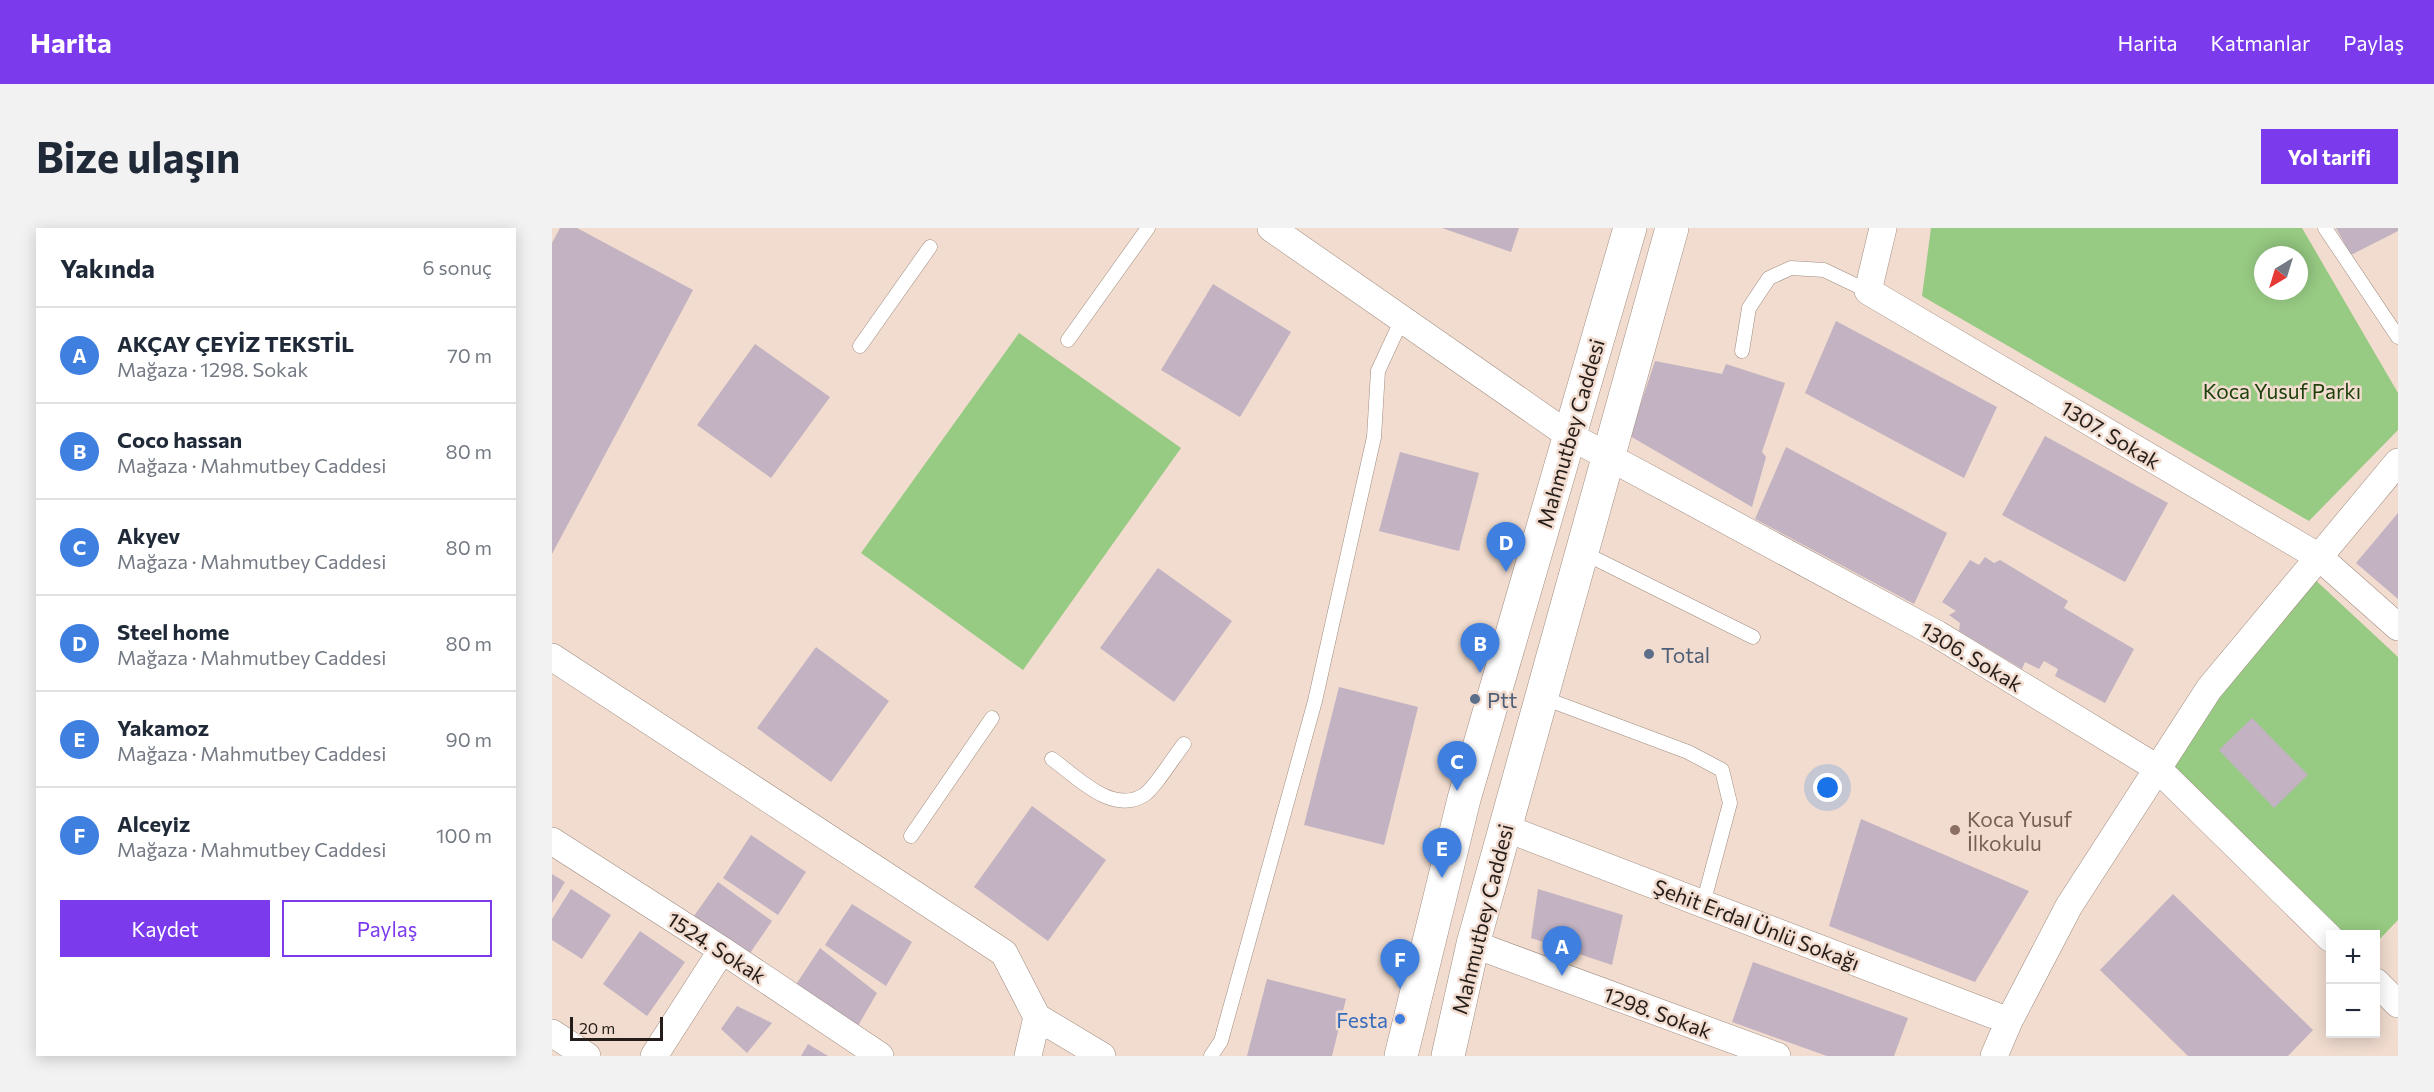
<!DOCTYPE html>
<html lang="tr">
<meta charset="utf-8">
<style>
:root{--surface:#fff;--page:#f2f2f3;--text:#1f2937;--muted:#747a83;--line:#e0e1e3;--accent:#7c3aed}
body{margin:0;font-family:Commissioner,sans-serif;background:var(--page);color:var(--text)}
.controls{position:absolute;right:18px;bottom:18px;display:grid;overflow:hidden;border-radius:0px;box-shadow:0 3px 15px #0003}
.controls button{width:54px;height:54px;display:grid;place-items:center;padding:0;border:0;border-bottom:2px solid var(--line);background:var(--surface);color:var(--text);font:30px sans-serif}
.compass{position:absolute;left:1702px;top:18px;width:54px;height:54px;border-radius:50%;background:var(--surface);box-shadow:0 3px 15px #0003;rotate:218deg}
.scale{position:absolute;left:18px;bottom:15px;width:93px;box-sizing:border-box;padding-left:6px;border:3px solid #251d19;border-top:0;font-size:16px;line-height:21px;white-space:nowrap;color:#251d19;-webkit-text-stroke:4px #f1dccf;paint-order:stroke}
.you{position:absolute;left:1276px;top:560px;width:21px;height:21px;margin:-15px;border:4px solid #fff;border-radius:50%;background:#1a73e8;box-shadow:0 0 0 9px #1a73e833}
.badge{display:grid;place-items:center;width:39px;height:39px;border-radius:50%;background:var(--accent);color:#fff;font-size:20px;font-weight:700}
.pin{position:absolute;translate:-50% -50px;filter:drop-shadow(0 2px 3px #0008)}
.pin::after{content:'';position:absolute;top:32px;width:21px;height:18px;background:inherit;clip-path:polygon(0 0,100% 0,50% 100%)}
.list{margin:0;padding:0;list-style:none}
h2{display:flex;justify-content:space-between;align-items:center;height:78px;margin:0;padding:0 24px;font-size:26px}
h2 small{font-size:20px;font-weight:400;color:var(--muted)}
.list li{display:grid;grid-template-columns:39px 1fr auto;gap:18px;align-items:center;box-sizing:border-box;height:96px;padding:0 24px;border-top:2px solid var(--line)}
.list b{display:block;font-size:22px;white-space:nowrap}
.list p{margin:0;font-size:20px;white-space:nowrap;color:var(--muted)}
.list em{font-size:20px;font-style:normal;color:var(--muted)}
.actions{display:flex;gap:12px;padding:18px 24px}
.actions a{flex:1;padding:14px 0;border:2px solid var(--accent);border-radius:0px;text-align:center;font-size:21px;color:var(--accent)}
.actions .main{background:var(--accent);color:#fff}
.map{position:relative;flex:none;width:1846px;height:828px;overflow:hidden;border-radius:0px}
header{display:flex;align-items:center;gap:36px;box-sizing:border-box;height:84px;padding:0 30px;background:var(--accent);color:#fff}
header strong{font-size:28px}
nav{display:flex;gap:33px;margin-inline-start:auto;font-size:21px}
.intro{display:flex;align-items:center;justify-content:space-between;box-sizing:border-box;height:144px;padding:0 36px}
h1{margin:0;font-size:42px}
.button{padding:15px 27px;border-radius:0px;background:var(--accent);color:#fff;font-size:21px;font-weight:700}
main{display:flex;gap:36px;padding:0 36px}
aside{flex:1;background:var(--surface);border-radius:0px;box-shadow:0 3px 15px #0003}
.map>svg:first-child{display:block}
.green{fill:#97ca83;fill-rule:evenodd}
.building{fill:#c2b2c2}
.lines{fill:none;stroke-linecap:round;stroke-linejoin:round}
.service-casing{stroke:#a08d81;stroke-width:15}
.minor-casing{stroke:#a08d81;stroke-width:28}
.secondary-casing{stroke:#a08d81;stroke-width:34}
.service{stroke:#fff;stroke-width:14}
.minor{stroke:#fff;stroke-width:27}
.secondary{stroke:#fff;stroke-width:33}
.service-dot{fill:#5c6f8a;stroke:#f1dccf;stroke-width:2}
.education-dot{fill:#8d6e63;stroke:#f1dccf;stroke-width:2}
.shop-dot{fill:#3f7fe0;stroke:#f1dccf;stroke-width:2}
.labels{text-anchor:middle;dominant-baseline:central;stroke-width:5;stroke-linejoin:round;paint-order:stroke}
.park-label{font-size:21px;fill:#1e410c;stroke:#f1dccf}
.street-label{font-size:21px;fill:#251d19;stroke:#f1dccf}
.service-label{font-size:21px;fill:#4e5e75;stroke:#f1dccf;text-anchor:start}
.education-label{font-size:21px;fill:#785e54;stroke:#f1dccf;text-anchor:start}
.shop-label{font-size:21px;fill:#366cbe;stroke:#f1dccf;text-anchor:end}
</style>
<header>
<strong>Harita</strong>
<nav><a>Harita</a><a>Katmanlar</a><a>Paylaş</a></nav>
</header>
<div class="intro"><h1>Bize ulaşın</h1><a class="button">Yol tarifi</a></div>
<main>
<aside>
<h2>Yakında<small>6 sonuç</small></h2>
<ul class="list">
<li><span class="badge" style="background:#3f7fe0">A</span><div><b>AKÇAY ÇEYİZ TEKSTİL</b><p>Mağaza · 1298. Sokak</p></div><em>70 m</em></li>
<li><span class="badge" style="background:#3f7fe0">B</span><div><b>Coco hassan</b><p>Mağaza · Mahmutbey Caddesi</p></div><em>80 m</em></li>
<li><span class="badge" style="background:#3f7fe0">C</span><div><b>Akyev</b><p>Mağaza · Mahmutbey Caddesi</p></div><em>80 m</em></li>
<li><span class="badge" style="background:#3f7fe0">D</span><div><b>Steel home</b><p>Mağaza · Mahmutbey Caddesi</p></div><em>80 m</em></li>
<li><span class="badge" style="background:#3f7fe0">E</span><div><b>Yakamoz</b><p>Mağaza · Mahmutbey Caddesi</p></div><em>90 m</em></li>
<li><span class="badge" style="background:#3f7fe0">F</span><div><b>Alceyiz</b><p>Mağaza · Mahmutbey Caddesi</p></div><em>100 m</em></li>
</ul>
<div class="actions"><a class="main">Kaydet</a><a>Paylaş</a></div>
</aside>
<div class="map">
<svg width="1846" height="828" viewBox="0 0 1846 828">
<rect width="100%" height="100%" fill="#f1dccf"/>
<path class="green" d="M1379 0H1750L1846 165V202L1757 293 1370 68ZM1711 27H1747V63H1711Z
M467 105 629 220 471 442 309 325Z
M1758 347 1846 429V692L1824 715V706H1790L1614 534Z"/>
<path class="building" d="M8 0H25L141 62 0 326V15Z
M890 0H967L959 24Z
M1784 0H1846V3L1799 27Z
M661 56 739 104 688 189 609 142Z
M1284 93 1445 179 1412 250 1253 165Z
M203 116 278 169 219 250 145 197Z
M1103 133 1170 146 1174 136 1233 155 1210 224 1214 229 1200 279 1078 208Z
M1493 208 1616 275 1573 354 1450 287Z
M1234 219 1395 305 1362 376 1203 291Z
M848 224 927 245 907 323 827 303Z
M1846 285V371L1804 335Z
M1433 329 1442 335 1448 332 1516 373 1512 380 1582 421 1553 475 1503 448 1506 441 1492 433 1487 441 1473 434 1470 441 1407 403 1408 395 1397 387 1404 383 1390 374 1418 332 1427 337Z
M606 340 680 393 622 474 548 420Z
M264 419 337 473 279 554 205 500Z
M787 459 866 479 832 617 752 597Z
M1700 490 1756 547 1722 580 1667 522Z
M480 578 554 632 496 713 422 659Z
M1309 591 1477 663 1423 754 1277 698Z
M199 607 254 644 226 687 171 650Z
M0 646 13 654 0 675Z
M166 654 220 693 192 734 137 695Z
M19 661 59 687 30 731 0 712V691Z
M986 661 1071 687 1060 737 979 710Z
M1621 666 1761 802 1736 828H1636L1548 742Z
M300 676 360 714 334 758 273 717Z
M88 703 133 734 95 788 51 756Z
M268 720 325 765 303 803 241 761Z
M1201 734 1356 790 1342 828H1275L1180 794Z
M715 751 794 771 780 828H695Z
M185 778 220 795 195 825 169 801Z
M256 816 276 828H249Z"/>
<g class="lines">
<defs>
<path id="service" d="M1773 0 1846 109
M516 112 596 0
M308 118 378 19
M1190 123 1197 80 1217 50 1239 40 1272 42 1316 63
M1030 324 1201 409
M989 469 1136 524 1170 542 1178 575 1151 676
M500 531C525 549 560 587 592 567 602 561 623 527 632 516
M359 608 440 490
M659 828 669 813 763 473 822 209 826 143 850 91"/>
<path id="minor" d="M719 0 1018 208 1385 406 1605 540 1778 710
M1331 0 1316 63 1767 329 1846 399
M0 429 452 725 485 789
M953 600 1457 793
M0 613 170 722 328 828
M921 716 1225 828
M1824 754 1846 776
M485 789 550 828
M0 805 35 828
M102 828 170 722
M476 828 485 789
M1442 828 1457 793 1517 678 1657 461 1846 234"/>
<path id="secondary" d="M849 828 912 571 1078 0
M896 828 921 716 1120 0"/>
</defs>
<use href="#service" class="service-casing"/>
<use href="#minor" class="minor-casing"/>
<use href="#secondary" class="secondary-casing"/>
<use href="#service" class="service"/>
<use href="#minor" class="minor"/>
<use href="#secondary" class="secondary"/>
</g>
<g class="service-dot">
<circle cx="1097" cy="426" r="6"/>
<circle cx="923" cy="471" r="6"/>
</g>
<circle class="education-dot" cx="1403" cy="602" r="6"/>
<circle class="shop-dot" cx="848" cy="791" r="6"/>
<g class="labels">
<g class="park-label">
<text x="1730" y="162">Koca Yusuf Parkı</text>
</g>
<g class="street-label">
<text transform="translate(1018 205) rotate(-74)">Mahmutbey Caddesi</text>
<text transform="translate(1559 206) rotate(31)">1307. Sokak</text>
<text transform="translate(1420 428) rotate(31)">1306. Sokak</text>
<text transform="translate(930 691) rotate(-76)">Mahmutbey Caddesi</text>
<text transform="translate(1205 696) rotate(21)">Şehit Erdal Ünlü Sokağı</text>
<text transform="translate(165 719) rotate(33)">1524. Sokak</text>
<text transform="translate(1106 784) rotate(20)">1298. Sokak</text>
</g>
<g class="service-label">
<text x="1109" y="426">Total</text>
<text x="935" y="471">Ptt</text>
</g>
<g class="education-label">
<text x="1415" y="590">Koca Yusuf<tspan x="1415" dy="24">İlkokulu</tspan></text>
</g>
<g class="shop-label">
<text x="836" y="791">Festa</text>
</g>
</g>
</svg>
<div class="controls">
<button>+</button>
<button>−</button>
</div>
<svg class="compass" viewBox="-18 -18 36 36"><path d="M0-13l5 13h-10z" fill="#e53935"/><path d="M0 13l5-13h-10z" fill="#747a83"/></svg>
<div class="scale">20 m</div>
<div class="you"></div>
<div class="pin badge" style="left:1010px;top:748px;background:#3f7fe0">A</div>
<div class="pin badge" style="left:928px;top:445px;background:#3f7fe0">B</div>
<div class="pin badge" style="left:905px;top:563px;background:#3f7fe0">C</div>
<div class="pin badge" style="left:954px;top:344px;background:#3f7fe0">D</div>
<div class="pin badge" style="left:890px;top:650px;background:#3f7fe0">E</div>
<div class="pin badge" style="left:848px;top:761px;background:#3f7fe0">F</div>
</div>
</main>
